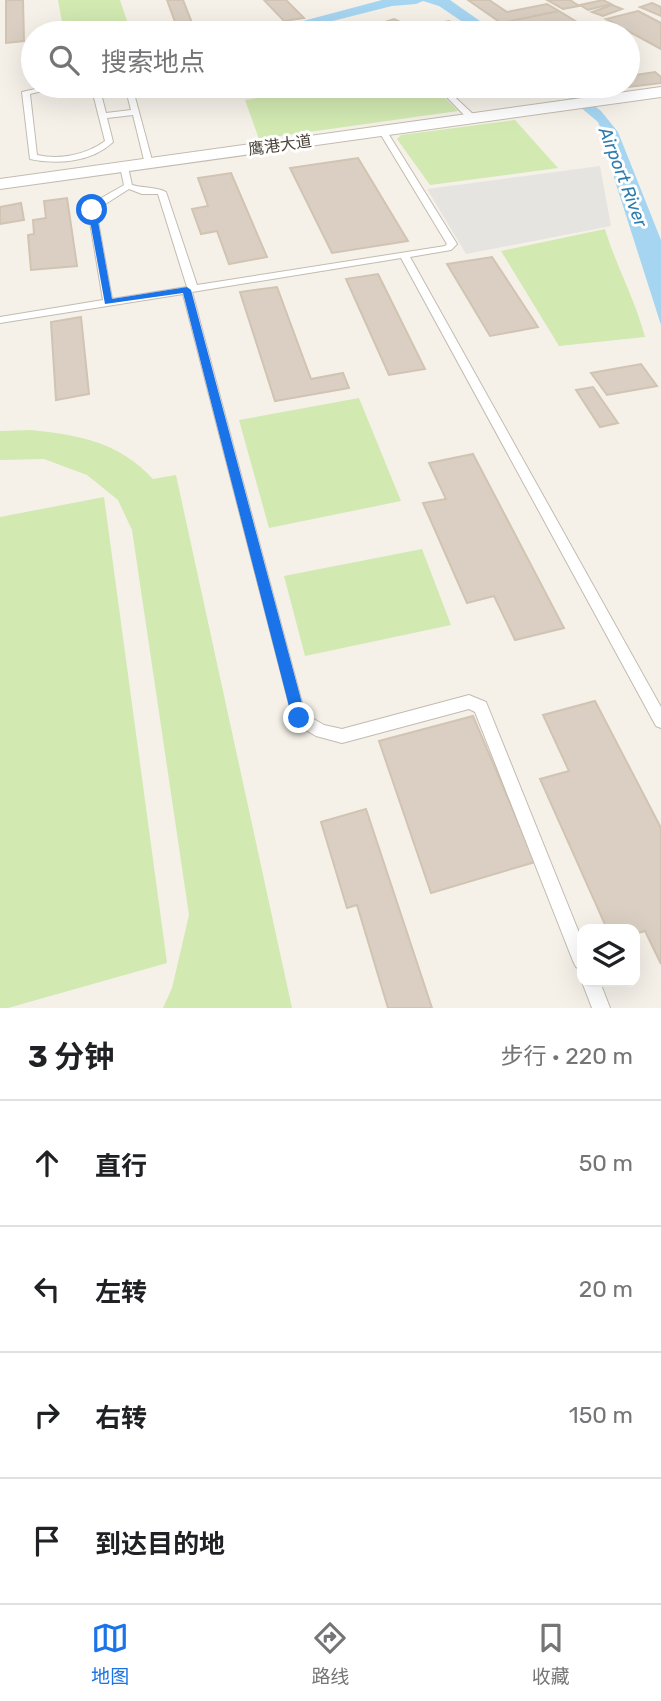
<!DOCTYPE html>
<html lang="zh">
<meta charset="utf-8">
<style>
:root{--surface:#fff;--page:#f2f2f2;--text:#202124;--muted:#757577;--line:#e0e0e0;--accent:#1a73e8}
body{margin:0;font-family:Rubik,"Noto Sans SC",sans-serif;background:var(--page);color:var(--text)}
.controls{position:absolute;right:21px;bottom:21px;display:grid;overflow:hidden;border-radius:14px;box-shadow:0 7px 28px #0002}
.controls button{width:63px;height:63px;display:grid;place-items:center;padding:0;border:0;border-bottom:2px solid var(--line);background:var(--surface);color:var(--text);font:35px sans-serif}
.stop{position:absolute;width:21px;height:21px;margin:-16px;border:5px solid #1a73e8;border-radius:50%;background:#fff}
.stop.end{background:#1a73e8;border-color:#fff;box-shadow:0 2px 7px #0008}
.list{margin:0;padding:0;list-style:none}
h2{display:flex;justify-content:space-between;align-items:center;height:91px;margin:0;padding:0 28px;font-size:30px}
h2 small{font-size:23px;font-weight:400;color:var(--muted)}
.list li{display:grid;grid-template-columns:46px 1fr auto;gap:21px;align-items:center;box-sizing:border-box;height:126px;padding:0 28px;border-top:2px solid var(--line)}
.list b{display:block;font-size:26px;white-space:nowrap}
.list em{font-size:23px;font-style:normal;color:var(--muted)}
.icon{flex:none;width:38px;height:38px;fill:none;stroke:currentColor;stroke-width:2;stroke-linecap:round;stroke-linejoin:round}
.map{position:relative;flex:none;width:661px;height:1008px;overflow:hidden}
.search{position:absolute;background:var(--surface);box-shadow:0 7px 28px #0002;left:21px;right:21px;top:21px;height:77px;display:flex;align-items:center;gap:18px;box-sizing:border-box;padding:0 24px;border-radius:38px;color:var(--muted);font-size:26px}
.sheet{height:595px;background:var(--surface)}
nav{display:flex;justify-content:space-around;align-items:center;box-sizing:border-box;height:98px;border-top:2px solid var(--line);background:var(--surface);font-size:19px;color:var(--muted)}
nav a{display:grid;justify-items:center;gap:4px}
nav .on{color:var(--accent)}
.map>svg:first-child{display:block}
.green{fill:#d2e9b2}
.parking{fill:#e6e4e1}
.water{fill:#a6d5f1}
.building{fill:#dacfc2;stroke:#d1c4b2;stroke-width:2}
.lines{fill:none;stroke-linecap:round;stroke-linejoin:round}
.service-casing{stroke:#c3bbaf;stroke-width:2}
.minor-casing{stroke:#c3bbaf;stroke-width:2}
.service{fill:#fff;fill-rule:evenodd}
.minor{fill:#fff;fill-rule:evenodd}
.route{fill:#1a73e8}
.labels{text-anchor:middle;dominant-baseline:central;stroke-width:6;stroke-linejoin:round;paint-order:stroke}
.far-street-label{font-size:16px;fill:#494137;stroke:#fff}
.far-water-label{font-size:18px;font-style:italic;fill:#2e7cae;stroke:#fff}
</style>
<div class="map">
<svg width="661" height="1008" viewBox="0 0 661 1008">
<rect width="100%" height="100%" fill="#f5f1e9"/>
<path class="green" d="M58 0H120L131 33H64Z
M270 86H433L458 111 259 139 245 100 275 95Z
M515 120 558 168 430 185 397 139 401 135Z
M605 229C616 266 635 299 645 337L559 346 501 251Z
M359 398 401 501 269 528 239 420Z
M31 430C79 435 119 442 153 479L176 475 292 1008H163L172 988 189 915 132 530 118 500 87 475 44 459 0 460V431Z
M104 497 167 963 8 1008H0V517Z
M422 549 451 625 305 656 284 576Z"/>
<path class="parking" d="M600 166 611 226 466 254 427 189Z"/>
<path class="water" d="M382 0H450L497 33H479L439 6 423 1 416 4 392 6 285 33H240L288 25Z
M555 86H569L601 111 618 132 661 240V325L615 181 606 141 598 122Z"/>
<path class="building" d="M6 0H23L24 41 6 43Z
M167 0H183L194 28 178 30Z
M264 0H286L304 18 284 21Z
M468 0H489L507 12 547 4 559 11 501 23Z
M547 0H570L579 6 563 9Z
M603 0 611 4 588 10 580 5Z
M652 3 661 7V16L640 7Z
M612 5 622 9 603 16 592 12Z
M559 11 582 25 565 29 571 33H516L501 23Z
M638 11 661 23V49L606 19Z
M394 19 422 33H403L393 28 379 32 369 27Z
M449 21 467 31 455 33 439 23Z
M356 24 364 28 350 33 338 30Z
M655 72 661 77V83L604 90 599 86H628V76Z
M358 158 408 241 332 253 290 168Z
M231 173 267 257 229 264 217 231 201 234 192 209 208 206 198 178Z
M67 198 77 266 31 270 28 235 34 234 33 220 46 218 44 201Z
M21 203 24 220 0 224V207Z
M492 257 538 327 490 336 447 264Z
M378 274 425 369 389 375 346 279Z
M277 287 311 379 343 373 349 388 275 401 240 292Z
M81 317 89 394 56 400 51 322Z
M641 364 657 386 607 395 591 373Z
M593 387 618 423 600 427 576 390Z
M473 454 564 628 515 640 494 596 467 603 423 503 446 499 429 463Z
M595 701 661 828V964L645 931 635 934V929H607L540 779 569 771 543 715Z
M473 716 535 862 431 893 379 741Z
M366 809 432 1008H388L357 905 347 908 321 822Z"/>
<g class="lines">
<defs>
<path id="service" d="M48 86H63L30 94 37 155C60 160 86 155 105 141L91 86H99L106 113 131 110 125 86H132L153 164 152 166 145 164 133 115 107 118 113 142C92 162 57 165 30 159L22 92Z
M436 86H443L474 115V119H468Z
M379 128 386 130 457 244 451 250 410 257 661 707V728L656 726 401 258 192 292 305 714 324 725 342 729 469 695 486 702 582 940V970L576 967 573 961 475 712 469 709 342 743 316 736 294 723 183 294 0 323V317L103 300 88 210 96 201 124 185 120 167 124 165 128 167 132 185C143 188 157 187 166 192L197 285 445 246 447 244 378 130ZM129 189 142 194H158L187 287 112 299 96 210Z
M582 982H600L610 1008H592Z"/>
<path id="minor" d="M661 87V97L0 189V179Z"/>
</defs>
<use href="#service" class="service-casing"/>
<use href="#minor" class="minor-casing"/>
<use href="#service" class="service"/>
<use href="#minor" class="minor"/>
</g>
<path class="route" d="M92 207 96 210 112 299 187 287 191 290 306 718 304 722 299 724 292 718 183 293 105 304 88 210Z"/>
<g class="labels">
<g class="far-street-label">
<text transform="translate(280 145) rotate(-8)">鹰港大道</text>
</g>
<g class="far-water-label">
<text transform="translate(623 177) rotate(69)">Airport River</text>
</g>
</g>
</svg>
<div class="controls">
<button><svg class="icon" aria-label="layers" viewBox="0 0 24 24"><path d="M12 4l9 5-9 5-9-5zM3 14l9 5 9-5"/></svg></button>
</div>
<div class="stop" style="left:92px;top:210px"></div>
<div class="stop end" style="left:299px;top:718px"></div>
<div class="search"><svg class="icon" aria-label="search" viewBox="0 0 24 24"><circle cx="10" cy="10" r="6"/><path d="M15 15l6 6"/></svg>搜索地点</div>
</div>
<section class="sheet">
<h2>3 分钟<small>步行 · 220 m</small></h2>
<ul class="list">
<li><svg class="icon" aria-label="ahead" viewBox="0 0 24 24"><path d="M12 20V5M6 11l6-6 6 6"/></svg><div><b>直行</b></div><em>50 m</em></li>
<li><svg class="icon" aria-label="left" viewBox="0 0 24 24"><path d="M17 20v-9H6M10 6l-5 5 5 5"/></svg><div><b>左转</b></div><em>20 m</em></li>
<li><svg class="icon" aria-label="right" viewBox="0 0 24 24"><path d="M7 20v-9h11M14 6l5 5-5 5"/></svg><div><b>右转</b></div><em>150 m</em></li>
<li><svg class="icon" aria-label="arrive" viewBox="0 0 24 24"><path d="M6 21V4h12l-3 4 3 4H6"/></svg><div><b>到达目的地</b></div></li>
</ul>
</section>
<nav>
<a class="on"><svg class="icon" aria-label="map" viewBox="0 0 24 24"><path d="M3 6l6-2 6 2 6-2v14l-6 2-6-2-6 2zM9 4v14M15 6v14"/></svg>地图</a>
<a><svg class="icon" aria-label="directions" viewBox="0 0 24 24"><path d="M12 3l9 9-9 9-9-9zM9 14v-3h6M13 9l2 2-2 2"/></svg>路线</a>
<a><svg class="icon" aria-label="saved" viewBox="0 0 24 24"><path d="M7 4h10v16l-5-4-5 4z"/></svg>收藏</a>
</nav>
